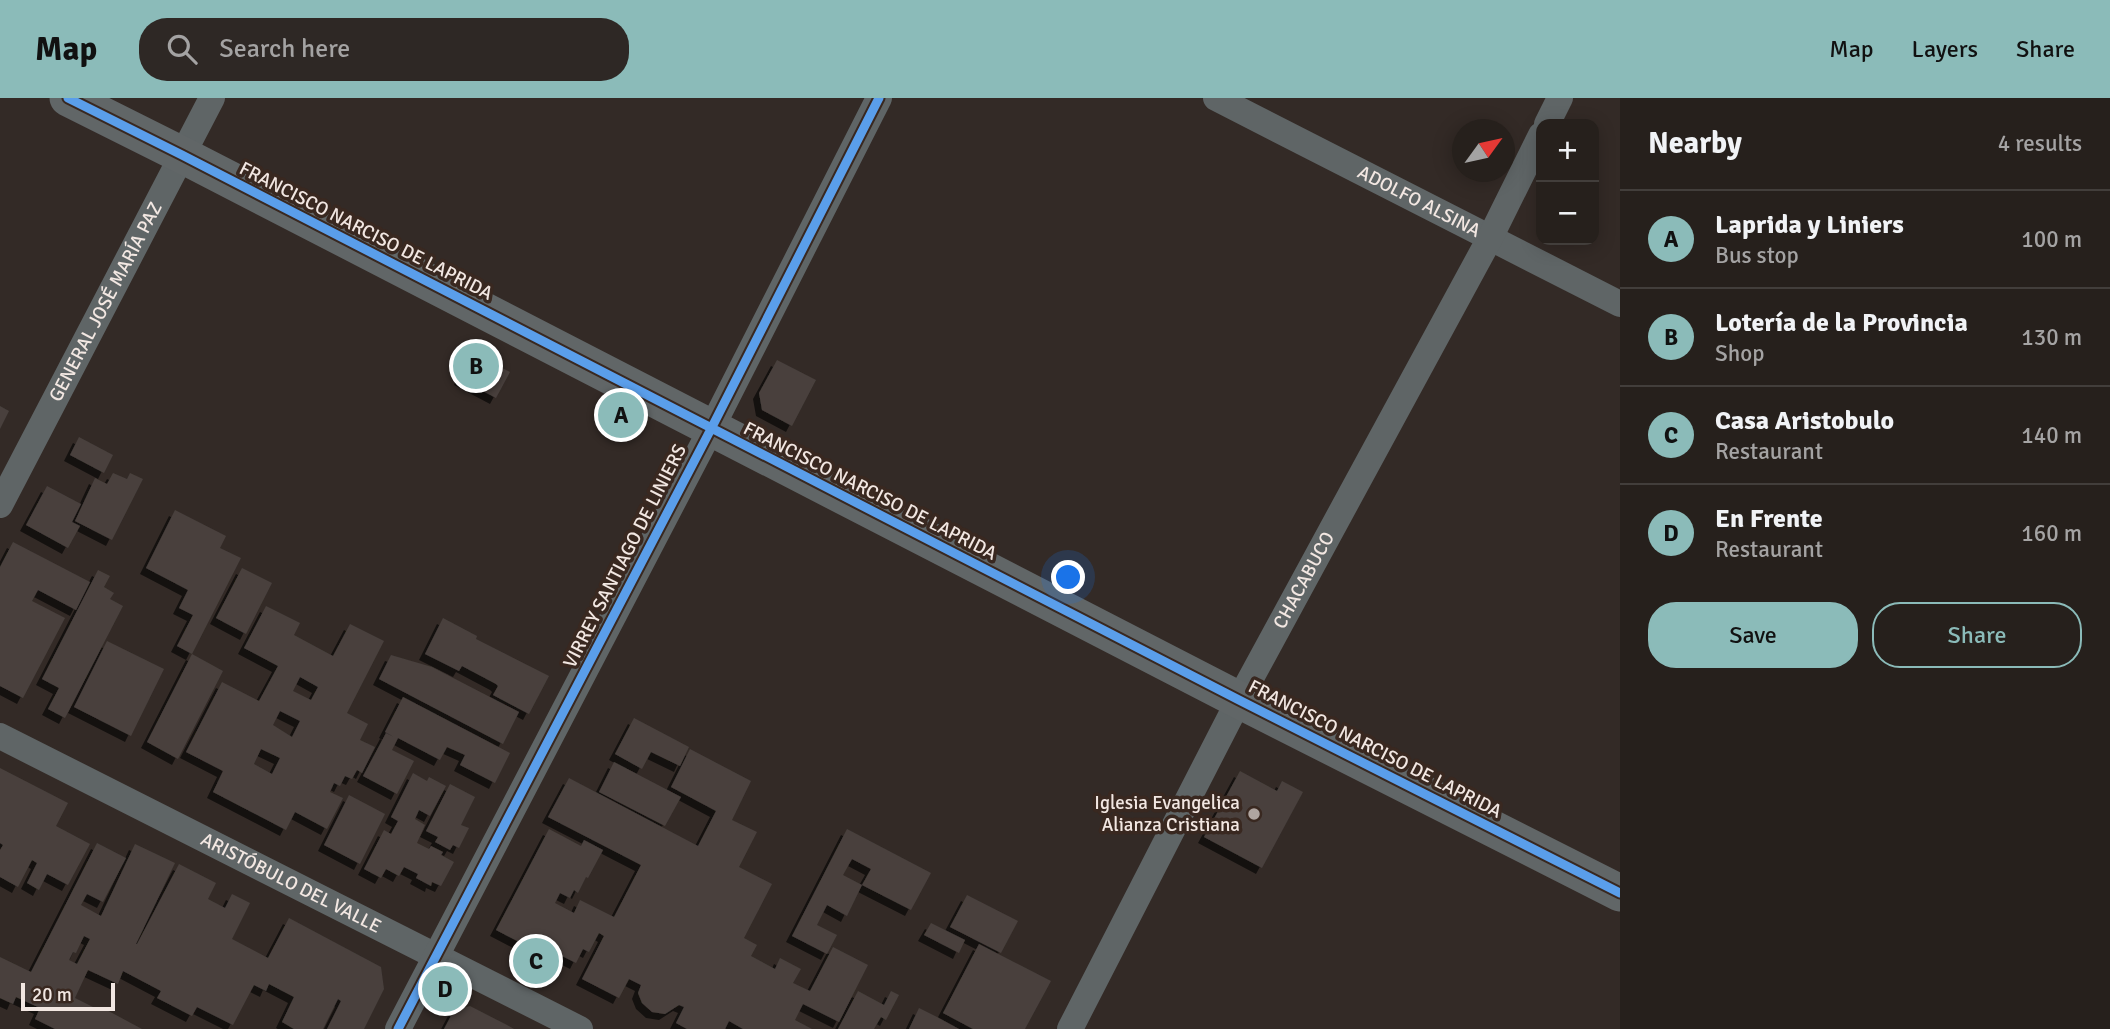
<!DOCTYPE html>
<meta charset="utf-8">
<style>
:root{--surface:#26201c;--page:#2e2825;--text:#f1f3f6;--muted:#a4a3a3;--line:#423e3b;--accent:#8bbbb9}
body{margin:0;font-family:Signika,sans-serif;background:var(--page);color:var(--text)}
.controls{position:absolute;right:21px;top:21px;display:grid;overflow:hidden;border-radius:14px;box-shadow:0 4px 18px #0003}
.controls button{width:63px;height:63px;display:grid;place-items:center;padding:0;border:0;border-bottom:2px solid var(--line);background:var(--surface);color:var(--text);font:35px sans-serif}
.compass{position:absolute;left:1452px;top:21px;width:63px;height:63px;border-radius:50%;background:var(--surface);box-shadow:0 4px 18px #0003;rotate:57deg}
.scale{position:absolute;left:21px;bottom:18px;width:94px;box-sizing:border-box;padding-left:7px;border:4px solid #f2e7e2;border-top:0;font-size:19px;line-height:24px;white-space:nowrap;color:#f2e7e2;-webkit-text-stroke:5px #392820;paint-order:stroke}
.you{position:absolute;left:1069px;top:480px;width:24px;height:24px;margin:-18px;border:5px solid #fff;border-radius:50%;background:#1a73e8;box-shadow:0 0 0 10px #1a73e833}
.badge{display:grid;place-items:center;width:46px;height:46px;border-radius:50%;background:var(--accent);color:#111;font-size:23px;font-weight:700}
.pin{position:absolute;translate:-50% -50%;border:4px solid #fff;box-shadow:0 2px 7px #0006}
.list{margin:0;padding:0;list-style:none}
h2{display:flex;justify-content:space-between;align-items:center;height:91px;margin:0;padding:0 28px;font-size:30px}
h2 small{font-size:23px;font-weight:400;color:var(--muted)}
.list li{display:grid;grid-template-columns:46px 1fr auto;gap:21px;align-items:center;box-sizing:border-box;height:98px;padding:0 28px;border-top:2px solid var(--line)}
.list b{display:block;font-size:26px;white-space:nowrap}
.list p{margin:0;font-size:23px;white-space:nowrap;color:var(--muted)}
.list em{font-size:23px;font-style:normal;color:var(--muted)}
.actions{display:flex;gap:14px;padding:21px 28px}
.actions a{flex:1;padding:16px 0;border:2px solid var(--accent);border-radius:28px;text-align:center;font-size:24px;color:var(--accent)}
.actions .main{background:var(--accent);color:#111}
.icon{flex:none;width:38px;height:38px;fill:none;stroke:currentColor;stroke-width:2;stroke-linecap:round;stroke-linejoin:round}
.map{position:relative;flex:none;width:1620px;height:931px;overflow:hidden}
header{display:flex;align-items:center;gap:42px;box-sizing:border-box;height:98px;padding:0 35px;background:var(--accent);color:#111}
header strong{font-size:33px}
nav{display:flex;gap:38px;margin-inline-start:auto;font-size:24px}
.search{width:490px;height:63px;background:var(--page);display:flex;align-items:center;gap:18px;box-sizing:border-box;padding:0 24px;border-radius:28px;color:var(--muted);font-size:26px}
main{display:flex}
aside{flex:1;background:var(--surface)}
.map>svg:first-child{display:block}
.building{fill:#48403d;fill-rule:evenodd;filter:url(#shadow)}
.lines{fill:none;stroke-linecap:round;stroke-linejoin:round}
.street{stroke:#5f6566;stroke-width:26}
.secondary{stroke:#616667;stroke-width:37}
.cycleway-casing{stroke:#392820;stroke-width:13}
.cycleway{stroke:#5a9eea;stroke-width:9}
.poi-dot{fill:#afa5a0;stroke:#392820;stroke-width:2.5}
.labels{text-anchor:middle;dominant-baseline:central;stroke-width:7;stroke-linejoin:round;paint-order:stroke}
.street-label{font-size:19px;fill:#f2e7e2;stroke:#392820}
.poi-label{font-size:19px;fill:#f2e7e2;stroke:#392820;text-anchor:end}
</style>
<header>
<strong>Map</strong>
<div class="search"><svg class="icon" aria-label="search" viewBox="0 0 24 24"><circle cx="10" cy="10" r="6"/><path d="M15 15l6 6"/></svg>Search here</div>
<nav><a>Map</a><a>Layers</a><a>Share</a></nav>
</header>
<main>
<div class="map">
<svg width="1620" height="931" viewBox="0 0 1620 931">
<defs>
<filter id="shadow"><feDropShadow dx="-6" dy="6" stdDeviation="0" flood-color="#0009"/></filter>
</defs>
<rect width="100%" height="100%" fill="#332a26"/>
<path class="building" d="M473 255 510 274 496 300 460 281Z
M777 262 816 282 792 328 762 312 759 295Z
M0 308 9 313 0 331Z
M79 339 113 357 104 375 70 357Z
M113 375 127 381 130 375 143 381 112 442 75 423 95 380 107 386Z
M47 388 81 406 72 424 80 428 68 450 26 427Z
M175 412 226 438 220 450 241 460 192 556 177 548 193 517 179 510 188 492 146 470Z
M13 444 90 484 76 512 38 492 32 503 65 520 23 600 0 588V469Z
M242 470 272 485 246 536 216 520Z
M98 472 110 478 104 489 114 495 110 501 123 508 65 620 48 611 59 590 42 581Z
M266 508 300 525 294 537 333 558 350 526 384 543 347 615 368 626 360 642 375 649 362 675 357 672 352 681 345 678 340 688 334 685 330 694 343 700 327 731 295 714 286 732 213 694 223 673 186 654 222 584 259 603 278 568 244 550ZM300 579 318 589 311 602 293 593ZM280 613 300 623 292 639 273 627ZM261 651 280 660 272 676 254 666Z
M443 520 477 538 476 541 549 578 529 616 493 597 498 588 496 586 462 568 459 573 425 556Z
M107 543 164 571 131 638 74 609Z
M192 556 223 573 178 661 147 644Z
M391 557 432 569 519 614 503 646 379 581Z
M403 599 510 655 495 685 460 667 465 657 447 649 440 662 398 640 392 652 414 663 397 696 363 678 386 635 394 639 385 634Z
M634 620 689 649 680 668 651 654 642 671 615 656Z
M690 651 751 683 732 722 757 734 739 769 772 786 744 840 757 847 751 858 775 871 780 860 801 871 793 885 810 893 833 849 868 867 839 924 803 906 795 922 812 931H743L729 923 725 931H687L676 925 684 909 679 907 665 916 652 914 642 905 638 895 641 887 629 881 619 900 582 881 604 838 599 835 589 854 583 851 576 865 554 854 550 860 496 832 549 731 581 748 584 742 603 752 588 780 586 779 578 795 574 792 570 800 560 795 555 805 574 815 580 802 614 819 641 767 548 719 569 680 698 748 716 713 671 689Z
M614 664 681 699 665 728 599 694Z
M0 670 68 705 56 728 90 746 68 787 47 776 39 792 27 785 37 765 32 762 18 789 0 779V752L3 747 0 745Z
M1240 673 1277 693 1282 683 1303 694 1262 770 1204 739Z
M413 675 427 683 429 679 446 688 430 718 419 712 415 721 425 727 417 745 429 751 431 748 443 754 441 757 454 764 441 788 432 784 431 788 416 780 418 776 404 769 399 778 386 771 381 780 364 771 384 732 391 736 398 723 391 719Z
M450 686 475 699 461 727 469 730 459 750 453 747 450 752 435 744 438 739 426 733Z
M349 697 385 716 360 766 324 747Z
M847 731 931 775 911 812 862 787 871 771 852 761 843 777 862 787 847 818 827 807 817 827 837 837 827 856 792 838Z
M97 745 126 760 103 804 87 796 81 807 101 818 135 746 175 765 136 846H137L179 766 216 785 208 801 225 810 232 796 250 805 232 841 268 860 289 820 381 869 384 891 364 931H327L341 903 338 901 323 931H294L282 924 294 899 269 886 266 893 254 887 233 927 197 909 192 918 157 900 161 893 123 873 118 886 88 872 75 900 99 912 101 909 142 931H55L35 921 40 910 16 899 13 906 0 900V859L31 874ZM84 838 90 841 77 866 69 862 73 854 76 855Z
M967 797 1018 823 1001 855 950 829Z
M931 825 965 842 959 855 924 837Z
M979 846 1051 883 1025 931H973L943 915Z
M858 893 884 907 891 893 899 897 886 922 881 919 874 931H838Z
M470 908 507 927 514 931H444L454 912Z
M919 910 937 919 959 931H909Z"/>
<g class="lines">
<g class="street">
<path id="s1" d="M1216 0 1620 206"/>
<path d="M1547 26 1560 0"/>
<path id="s2" d="M0 407 212 0"/>
<path id="s3" d="M0 638 580 931"/>
<path d="M398 931 711 331 879 0"/>
<path id="s4" d="M1070 931 1239 602 1490 140 1541 37"/>
</g>
<path class="secondary" d="M68 0 182 57 1239 602 1620 795"/>
<defs>
<path id="cycleway" d="M68 0 182 57 1239 602 1620 795
M398 931 711 331 879 0"/>
</defs>
<use href="#cycleway" class="cycleway-casing"/>
<use href="#cycleway" class="cycleway"/>
</g>
<circle class="poi-dot" cx="1254" cy="716" r="7"/>
<g class="labels">
<g class="street-label">
<text stroke="none"><textPath href="#s1" startOffset="228">ADOLFO ALSINA</textPath></text>
<text transform="translate(366 133) rotate(27)">FRANCISCO NARCISO DE LAPRIDA</text>
<text stroke="none"><textPath href="#s2" startOffset="229">GENERAL JOSÉ MARÍA PAZ</textPath></text>
<text transform="translate(870 393) rotate(27)">FRANCISCO NARCISO DE LAPRIDA</text>
<text transform="translate(625 458) rotate(-63)">VIRREY SANTIAGO DE LINIERS</text>
<text stroke="none"><textPath href="#s4" startOffset="506">CHACABUCO</textPath></text>
<text transform="translate(1375 651) rotate(27)">FRANCISCO NARCISO DE LAPRIDA</text>
<text stroke="none"><textPath href="#s3" startOffset="326">ARISTÓBULO DEL VALLE</textPath></text>
</g>
<g class="poi-label">
<text x="1240" y="705">Iglesia Evangelica<tspan x="1240" dy="22">Alianza Cristiana</tspan></text>
</g>
</g>
</svg>
<div class="controls">
<button>+</button>
<button>−</button>
</div>
<svg class="compass" viewBox="-18 -18 36 36"><path d="M0-13l5 13h-10z" fill="#e53935"/><path d="M0 13l5-13h-10z" fill="#a4a3a3"/></svg>
<div class="scale">20 m</div>
<div class="you"></div>
<div class="pin badge" style="left:621px;top:317px">A</div>
<div class="pin badge" style="left:476px;top:268px">B</div>
<div class="pin badge" style="left:536px;top:863px">C</div>
<div class="pin badge" style="left:445px;top:891px">D</div>
</div>
<aside>
<h2>Nearby<small>4 results</small></h2>
<ul class="list">
<li><span class="badge">A</span><div><b>Laprida y Liniers</b><p>Bus stop</p></div><em>100 m</em></li>
<li><span class="badge">B</span><div><b>Lotería de la Provincia</b><p>Shop</p></div><em>130 m</em></li>
<li><span class="badge">C</span><div><b>Casa Aristobulo</b><p>Restaurant</p></div><em>140 m</em></li>
<li><span class="badge">D</span><div><b>En Frente</b><p>Restaurant</p></div><em>160 m</em></li>
</ul>
<div class="actions"><a class="main">Save</a><a>Share</a></div>
</aside>
</main>
